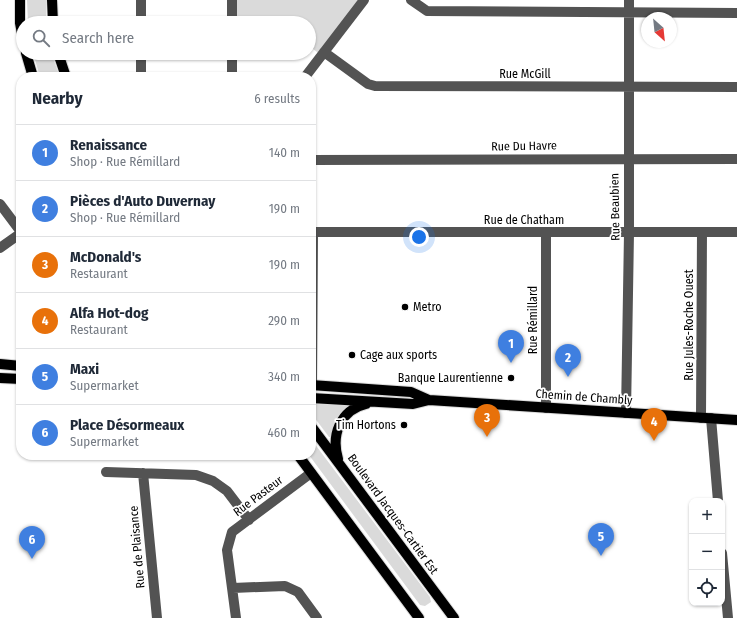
<!DOCTYPE html>
<meta charset="utf-8">
<style>
:root{--surface:#fff;--page:#f6f6f7;--text:#1f2937;--muted:#747a83;--line:#e0e1e3;--accent:#0b8043}
body{margin:0;font-family:"Fira Sans Condensed",sans-serif;background:var(--page);color:var(--text)}
.controls{position:absolute;right:12px;bottom:12px;display:grid;overflow:hidden;border-radius:8px;box-shadow:0 1px 3px #0004}
.controls button{width:36px;height:36px;display:grid;place-items:center;padding:0;border:0;border-bottom:1px solid var(--line);background:var(--surface);color:var(--text);font:20px sans-serif}
.compass{position:absolute;left:641px;top:12px;width:36px;height:36px;border-radius:50%;background:var(--surface);box-shadow:0 1px 3px #0004;rotate:153deg}
.you{position:absolute;left:419px;top:237px;width:14px;height:14px;margin:-10px;border:3px solid #fff;border-radius:50%;background:#1a73e8;box-shadow:0 0 0 6px #1a73e833}
.badge{display:grid;place-items:center;width:26px;height:26px;border-radius:50%;background:var(--accent);color:#fff;font-size:13px;font-weight:700}
.pin{position:absolute;translate:-50% -33px;filter:drop-shadow(0 1px 2px #0008)}
.pin::after{content:'';position:absolute;top:21px;width:14px;height:12px;background:inherit;clip-path:polygon(0 0,100% 0,50% 100%)}
.list{margin:0;padding:0;list-style:none}
h2{display:flex;justify-content:space-between;align-items:center;height:52px;margin:0;padding:0 16px;font-size:17px}
h2 small{font-size:13px;font-weight:400;color:var(--muted)}
.list li{display:grid;grid-template-columns:26px 1fr auto;gap:12px;align-items:center;box-sizing:border-box;height:56px;padding:0 16px;border-top:1px solid var(--line)}
.list b{display:block;font-size:15px;white-space:nowrap}
.list p{margin:0;font-size:13px;white-space:nowrap;color:var(--muted)}
.list em{font-size:13px;font-style:normal;color:var(--muted)}
.icon{flex:none;width:22px;height:22px;fill:none;stroke:currentColor;stroke-width:2;stroke-linecap:round;stroke-linejoin:round}
.map{position:relative;flex:none;width:737px;height:618px;overflow:hidden}
.search{position:absolute;background:var(--surface);box-shadow:0 1px 3px #0004;left:16px;top:16px;width:300px;height:44px;display:flex;align-items:center;gap:10px;box-sizing:border-box;padding:0 14px;border-radius:22px;color:var(--muted);font-size:15px}
.panel{position:absolute;background:var(--surface);box-shadow:0 1px 3px #0004;left:16px;top:72px;width:300px;height:388px;border-radius:16px}
.map>svg:first-child{display:block}
.green{fill:#dadada}
.lines{fill:none;stroke-linecap:round;stroke-linejoin:round}
.major-casing{stroke:#dbdbdb;stroke-width:12}
.minor{stroke:#535353;stroke-width:10}
.major{stroke:#000;stroke-width:10}
.poi-dot{fill:#000;stroke:#fff;stroke-width:1.5}
.labels{text-anchor:middle;dominant-baseline:central;stroke-width:3.5;stroke-linejoin:round;paint-order:stroke}
.street-label{font-size:12px;fill:#000;stroke:#fff}
.poi-label{font-size:12px;fill:#000;stroke:#fff;text-anchor:start}
</style>
<div class="map">
<svg width="737" height="618" viewBox="0 0 737 618">
<rect width="100%" height="100%" fill="#fff"/>
<path class="green" d="M27 0H46V23H28Z
M232 0H364L321 55 309 46V23H279L275 20 232 18Z
M33 53H51L60 77H40Z
M311 402 353 404 332 437H329L311 413Z
M311 439 430 597 431 602 425 606 420 605 309 455H311Z"/>
<g class="lines">
<defs>
<path id="major" d="M20 0V23L23 39
M52 0 53 23
M26 53 33 77
M58 53 66 77
M0 364 21 366
M0 378 21 379
M311 385 411 392 429 400
M311 398 413 404 429 400 737 420
M311 426 454 618
M298 455 419 618
M338 459C331 435 340 410 366 404"/>
</defs>
<use href="#major" class="major-casing"/>
<path class="minor" d="M141 0V23
M232 0V23
M411 0 427 11 737 13
M324 52 368 84 375 86 737 87
M141 53V77
M232 53V77
M305 77 364 0
M311 160 737 159
M0 204 21 232
M311 232H737
M0 248 21 233
M312 385 313 232
M546 408V233
M626 413 629 233V0
M701 418 702 232
M711 418 718 501
M106 472 196 475 213 481 227 491 249 520
M143 473 157 618
M722 553 728 618
M233 588 285 586 298 592 317 618
M236 618 227 550 232 532 311 473"/>
<use href="#major" class="major"/>
</g>
<g class="poi-dot">
<circle cx="405" cy="307" r="4"/>
<circle cx="352" cy="355" r="4"/>
<circle cx="511" cy="378" r="4"/>
<circle cx="404" cy="425" r="4"/>
</g>
<g class="labels">
<g class="street-label">
<text x="525" y="74">Rue McGill</text>
<text transform="translate(524 146) rotate(-1)">Rue Du Havre</text>
<text transform="translate(615 207) rotate(-91)">Rue Beaubien</text>
<text x="524" y="220">Rue de Chatham</text>
<text transform="translate(533 320) rotate(-90)">Rue Rémillard</text>
<text transform="translate(689 325) rotate(-90)">Rue Jules-Roche Ouest</text>
<text transform="translate(584 397) rotate(4)">Chemin de Chambly</text>
<text transform="translate(258 496) rotate(-37)">Rue Pasteur</text>
<text transform="translate(393 514) rotate(54)">Boulevard Jacques-Cartier Est</text>
<text transform="translate(137 547) rotate(-95)">Rue de Plaisance</text>
</g>
<g class="poi-label">
<text x="413" y="307">Metro</text>
<text x="360" y="355">Cage aux sports</text>
<text x="503" y="378" text-anchor="end">Banque Laurentienne</text>
<text x="396" y="425" text-anchor="end">Tim Hortons</text>
</g>
</g>
</svg>
<div class="controls">
<button>+</button>
<button>−</button>
<button><svg class="icon" aria-label="locate" viewBox="0 0 24 24"><circle cx="12" cy="12" r="6"/><path d="M12 2v4M12 18v4M2 12h4M18 12h4"/></svg></button>
</div>
<svg class="compass" viewBox="-18 -18 36 36"><path d="M0-13l5 13h-10z" fill="#e53935"/><path d="M0 13l5-13h-10z" fill="#747a83"/></svg>
<div class="you"></div>
<div class="pin badge" style="left:511px;top:363px;background:#3f7fe0">1</div>
<div class="pin badge" style="left:568px;top:377px;background:#3f7fe0">2</div>
<div class="pin badge" style="left:487px;top:437px;background:#e8710a">3</div>
<div class="pin badge" style="left:654px;top:441px;background:#e8710a">4</div>
<div class="pin badge" style="left:601px;top:556px;background:#3f7fe0">5</div>
<div class="pin badge" style="left:32px;top:559px;background:#3f7fe0">6</div>
<div class="search"><svg class="icon" aria-label="search" viewBox="0 0 24 24"><circle cx="10" cy="10" r="6"/><path d="M15 15l6 6"/></svg>Search here</div>
<section class="panel">
<h2>Nearby<small>6 results</small></h2>
<ul class="list">
<li><span class="badge" style="background:#3f7fe0">1</span><div><b>Renaissance</b><p>Shop · Rue Rémillard</p></div><em>140 m</em></li>
<li><span class="badge" style="background:#3f7fe0">2</span><div><b>Pièces d'Auto Duvernay</b><p>Shop · Rue Rémillard</p></div><em>190 m</em></li>
<li><span class="badge" style="background:#e8710a">3</span><div><b>McDonald's</b><p>Restaurant</p></div><em>190 m</em></li>
<li><span class="badge" style="background:#e8710a">4</span><div><b>Alfa Hot-dog</b><p>Restaurant</p></div><em>290 m</em></li>
<li><span class="badge" style="background:#3f7fe0">5</span><div><b>Maxi</b><p>Supermarket</p></div><em>340 m</em></li>
<li><span class="badge" style="background:#3f7fe0">6</span><div><b>Place Désormeaux</b><p>Supermarket</p></div><em>460 m</em></li>
</ul>
</section>
</div>
